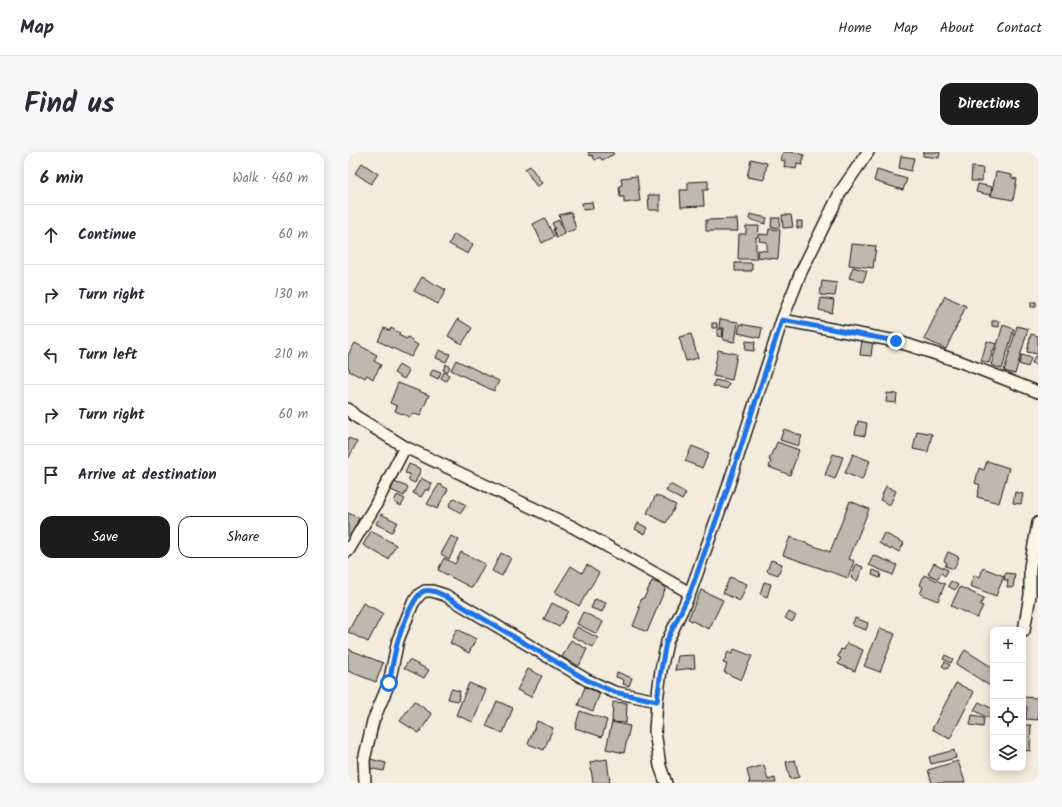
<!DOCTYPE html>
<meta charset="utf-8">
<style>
:root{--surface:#fff;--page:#f7f7f7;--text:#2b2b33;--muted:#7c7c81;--line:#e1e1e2;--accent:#1c1c1c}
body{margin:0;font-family:Kalam,sans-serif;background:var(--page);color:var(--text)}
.controls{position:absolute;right:12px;bottom:12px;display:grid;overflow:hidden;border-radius:8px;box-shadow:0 2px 10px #0003}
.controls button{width:36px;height:36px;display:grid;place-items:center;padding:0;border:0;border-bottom:1px solid var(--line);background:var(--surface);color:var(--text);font:20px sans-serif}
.stop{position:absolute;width:12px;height:12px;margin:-9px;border:3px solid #1a73e8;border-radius:50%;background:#fff}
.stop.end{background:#1a73e8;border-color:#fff;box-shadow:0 1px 4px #0008}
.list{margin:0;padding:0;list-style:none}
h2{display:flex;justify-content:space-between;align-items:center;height:52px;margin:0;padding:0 16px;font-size:17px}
h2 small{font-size:13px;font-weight:400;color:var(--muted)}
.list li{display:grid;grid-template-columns:26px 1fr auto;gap:12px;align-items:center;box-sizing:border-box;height:60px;padding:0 16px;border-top:1px solid var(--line)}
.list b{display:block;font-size:15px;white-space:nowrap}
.list em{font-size:13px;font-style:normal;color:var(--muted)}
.actions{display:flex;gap:8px;padding:12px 16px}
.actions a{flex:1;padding:9px 0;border:1px solid var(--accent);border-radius:12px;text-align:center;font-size:14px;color:var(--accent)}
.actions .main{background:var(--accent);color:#fff}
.icon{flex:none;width:22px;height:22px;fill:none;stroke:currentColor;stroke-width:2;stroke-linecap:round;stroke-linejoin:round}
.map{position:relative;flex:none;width:690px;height:631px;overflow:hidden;border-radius:12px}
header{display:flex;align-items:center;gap:24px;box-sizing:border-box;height:56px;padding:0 20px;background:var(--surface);border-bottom:1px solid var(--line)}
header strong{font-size:19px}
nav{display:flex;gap:22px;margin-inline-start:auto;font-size:14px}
.intro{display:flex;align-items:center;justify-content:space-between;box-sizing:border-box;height:96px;padding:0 24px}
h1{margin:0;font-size:28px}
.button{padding:10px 18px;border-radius:12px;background:var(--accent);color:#fff;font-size:14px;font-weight:700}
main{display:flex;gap:24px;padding:0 24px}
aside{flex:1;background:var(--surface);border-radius:12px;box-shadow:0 2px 10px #0003}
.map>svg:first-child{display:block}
.building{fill:#beb9ae;stroke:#1c1c1c}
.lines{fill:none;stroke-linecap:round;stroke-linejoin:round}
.minor-casing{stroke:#1c1c1c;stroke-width:14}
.minor{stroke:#fcf5e5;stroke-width:11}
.route{stroke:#1a73e8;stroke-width:5}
</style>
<header>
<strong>Map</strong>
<nav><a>Home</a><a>Map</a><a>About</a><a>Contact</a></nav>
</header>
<div class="intro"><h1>Find us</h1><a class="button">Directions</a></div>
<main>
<aside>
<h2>6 min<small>Walk · 460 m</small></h2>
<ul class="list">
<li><svg class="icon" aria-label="ahead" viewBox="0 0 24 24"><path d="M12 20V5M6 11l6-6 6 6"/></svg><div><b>Continue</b></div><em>60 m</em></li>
<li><svg class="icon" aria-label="right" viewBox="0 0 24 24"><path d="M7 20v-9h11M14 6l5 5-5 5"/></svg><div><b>Turn right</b></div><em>130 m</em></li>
<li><svg class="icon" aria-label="left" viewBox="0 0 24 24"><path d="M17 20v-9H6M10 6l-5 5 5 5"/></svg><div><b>Turn left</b></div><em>210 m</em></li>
<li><svg class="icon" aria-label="right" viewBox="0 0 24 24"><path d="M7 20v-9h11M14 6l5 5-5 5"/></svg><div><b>Turn right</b></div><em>60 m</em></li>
<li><svg class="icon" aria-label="arrive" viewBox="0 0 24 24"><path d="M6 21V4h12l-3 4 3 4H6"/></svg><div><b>Arrive at destination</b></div></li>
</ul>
<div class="actions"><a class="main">Save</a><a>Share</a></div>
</aside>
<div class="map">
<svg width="690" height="631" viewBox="0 0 690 631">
<rect width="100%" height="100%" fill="#f3ecdd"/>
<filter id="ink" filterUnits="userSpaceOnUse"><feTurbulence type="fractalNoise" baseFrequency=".025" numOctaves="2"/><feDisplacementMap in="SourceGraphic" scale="8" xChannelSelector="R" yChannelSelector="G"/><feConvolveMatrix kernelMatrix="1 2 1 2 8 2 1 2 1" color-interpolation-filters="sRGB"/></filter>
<g filter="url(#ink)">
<path class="building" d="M240 0H264L266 2 254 8 252 5 247 8 244 3 242 4Z
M435 0H443L456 3 454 13 449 12 448 17 436 15 437 9 433 8Z
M575 0H592L591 6 575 4Z
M553 4 566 6 563 19 551 16Z
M403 7 419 11 416 28 399 25Z
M14 11 30 22 23 32 7 21Z
M182 14 194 31 189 35 177 17Z
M624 15 635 16 634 29H623Z
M529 18 559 27 555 38 526 29Z
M648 20 664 23V26L669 27 665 48 643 44Z
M289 24 292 49 276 51V45H272L271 34 274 33 273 26Z
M360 29V38H355L356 54 333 55 332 38H340V30Z
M630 32 644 35 642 43 628 40Z
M300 43H312V58H301Z
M244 50 245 57 235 58 234 51Z
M223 60 228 77 217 81 211 63Z
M402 62 419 66 417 72 401 67Z
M434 63H443L445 75 435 76Z
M197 66 206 85 194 91 185 72Z
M424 66H432L431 76 423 75Z
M389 67 390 79H358V68Z
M211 68 217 82 208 86 205 77H207L204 71Z
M449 69H454V76H449Z
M398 74H411L410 85H408V107H390L391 82H398Z
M421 77 432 78 430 107 409 105 410 98 419 99V90L411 89 412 82 420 83Z
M106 82 125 92 120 102 101 92Z
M504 92 528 94 525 116 501 113Z
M387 111H404V119H387Z
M505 115 519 119 515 130 501 126Z
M74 125 98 138 90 152 66 139Z
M474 129 489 131 487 144 472 143Z
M597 144 618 154 598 197 576 187Z
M473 146 486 148 484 161 471 158Z
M683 150H688V155H683Z
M110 167 124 176 114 192 100 184Z
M372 167 390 170 387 190 375 188 376 176H371Z
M644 169H651V175L644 174Z
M364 171H369V176H364Z
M392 172 414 176 412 186 390 181Z
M655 173 666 177 654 217 643 213Z
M669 174 680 177 667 222 656 219Z
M36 176 42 179 43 176 52 181 50 183 59 187 60 185 64 188 63 189 70 193 63 205 30 189Z
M370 177H375L374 185 369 184Z
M343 182 350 206 338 209 331 185Z
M683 182 690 184V202L679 200Z
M514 188 525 189 523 204 512 203Z
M398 189 407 190 406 199 397 198Z
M639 189 648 192 646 198H645L641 211 633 209Z
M7 191 29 203 26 209 33 213 25 227 19 223 17 226 12 223 11 224 1 219 2 217 0 216V203Z
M91 198 102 202 98 210 88 206Z
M370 198 389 202 384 228 365 224Z
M674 203 683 206 680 215 671 212Z
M687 204 690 206V214L684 211Z
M108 208 151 229 146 239 103 218Z
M98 212 102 215 99 220 95 218Z
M51 213 61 219 56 227 46 221Z
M85 217 93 220 90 227 82 223Z
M96 220 101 223 98 229 93 226Z
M367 228 381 231 379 237 365 234Z
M50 231 81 243 72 264 65 261 62 265 47 259 49 254 42 251Z
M539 241 549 242 548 251 538 250Z
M510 269 519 271 517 284 507 282Z
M436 277 454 284 450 294 432 288Z
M569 279 584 282 580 300 565 297Z
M1 286 9 290 0 307V287Z
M429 290 451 298 442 323 421 315 423 309 421 308 425 298H426Z
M344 294 361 301 354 316 337 309Z
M485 302 495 305 487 327 477 323Z
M505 302 522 309 514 328 497 321Z
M639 309 661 316 651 351 629 345 632 333 627 331 631 316 636 318Z
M61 312 73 317 67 331 60 328 63 323 57 321Z
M73 326 84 332 81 339 78 337 73 345 65 341Z
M46 330 60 335 56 344 43 338Z
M91 332 100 337 89 357 79 352Z
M322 332 338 341 334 348 318 339Z
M538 334 548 339 542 353 532 348Z
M667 340 675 342 673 352 665 351Z
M49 343 57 347 53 354 46 350Z
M308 343 328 353 318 371 299 361Z
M106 346 118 353 113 361 101 354Z
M502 349 521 357 501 407 506 409 500 426 435 403 442 385 482 400Z
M0 361 11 366 1 388 0 387Z
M33 362 49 370 44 380 28 372Z
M290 371 300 376 297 382 287 377Z
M23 379 48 393 40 407 15 393Z
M536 381 556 391 551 400 544 396 543 398 531 391Z
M103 384 111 388 101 407 93 402Z
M113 400 137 412 124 436 90 418 96 406 107 412Z
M600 400 611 405 606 417 597 414 599 411 596 409Z
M153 401 163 406 154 424 144 419Z
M525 403 549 413 545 423 521 413Z
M423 408 434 412 430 423 419 419Z
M586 411 600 418 597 424 593 421 590 427 580 422Z
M508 412 515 415 509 429 503 426Z
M239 413 251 421 231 454 207 440 223 414 234 421Z
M635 416 656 424 648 444 622 434 626 423 632 425Z
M525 418 533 421 532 426 524 423Z
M657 421 667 422 665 436 659 435 660 428H656Z
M576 423 597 432 590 449 572 442 575 435 572 433Z
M382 425 399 432 392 449 375 441Z
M304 429 318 435 299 480 285 474 292 456 290 455 294 446H296Z
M603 429 610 433 607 438 600 434Z
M416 430 423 432 419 445 412 442Z
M612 435 636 446 632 453 635 454 629 466 603 454Z
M353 438 375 448 361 477 340 467Z
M247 447 258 451 254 460 243 456Z
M15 451 35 461 20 490 0 480Z
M204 451 220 459 211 475 196 467Z
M235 460 255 470 249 482 229 472Z
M441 460 448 464 444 470 437 466Z
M507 466 520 471 518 478 504 473Z
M229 475 250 486 245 495 224 484Z
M532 476 547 482 532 520 516 514Z
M109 477 128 487 121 501 102 491Z
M223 488 239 497 231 514 214 505Z
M499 491 515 498 507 519 490 512 493 506 490 505 493 497 496 498Z
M0 497 35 511 28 530 0 519Z
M386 497 404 504 393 528 376 520 379 512 375 511 380 500 384 502Z
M617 498 645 516V529L642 534 608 512Z
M346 503 347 516 327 518 330 504Z
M597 503 605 507 603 511 595 507Z
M61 508 81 518 76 526 56 516Z
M597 510 602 513 599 517 594 514Z
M180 517 194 524 183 545 169 538Z
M269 520 284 526 281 534 275 532 276 528 268 525Z
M121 531 138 538 125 570 108 563Z
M608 531 626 540 602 587 584 577Z
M237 535 252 541 245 559 230 553Z
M103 537 112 539 110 549 100 547Z
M675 545 690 546V568L678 567 679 555H675Z
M66 549 84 562 71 581 52 569Z
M149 549 165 556 155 581 138 574Z
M265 550 279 551 278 571 264 570Z
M631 550 645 557 640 566 626 558Z
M232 559 259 568 254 585 227 576Z
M624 563 636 565 635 575 622 573Z
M189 569 205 576 196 598 180 592Z
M264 570 282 574 276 601 258 597Z
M675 573H683L682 599 675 598Z
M606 598 608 606 583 612 581 605Z
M22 607 38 611 36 619 20 616Z
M259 607 262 631H245L242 610Z
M447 608 451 625 442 627 438 610Z
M610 609 617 630 613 631H584L580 618Z
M416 613 420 628 427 626 428 631H400L402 630 399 618Z"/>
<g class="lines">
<defs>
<path id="minor" d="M434 168 548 189 613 210 690 240
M0 257 7 264 57 295 225 375 342 441
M0 399 27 354 57 295
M676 479 682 443V415L690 371
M17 631 16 608 25 569 41 531 50 488 65 451 72 442 77 439H84L97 443 239 528 266 540 309 549
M318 631 312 614 307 579 309 549 313 518 319 490 342 441 380 335 408 248 434 168 453 120 493 39 520 0"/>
</defs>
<use href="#minor" class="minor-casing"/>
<use href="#minor" class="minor"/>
</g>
</g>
<g class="lines" filter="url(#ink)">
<path class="route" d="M41 531C44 517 46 502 50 488 53 478 66 442 76 439 83 437 91 441 97 444L239 528 266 540 309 549 313 518 318 490 342 441 380 335 408 248 434 168 548 189"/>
</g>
</svg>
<div class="controls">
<button>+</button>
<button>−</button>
<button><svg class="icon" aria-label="locate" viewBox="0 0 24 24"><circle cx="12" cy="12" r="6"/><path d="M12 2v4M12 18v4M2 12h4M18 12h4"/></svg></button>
<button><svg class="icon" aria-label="layers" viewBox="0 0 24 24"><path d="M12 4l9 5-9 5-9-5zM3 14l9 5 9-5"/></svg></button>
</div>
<div class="stop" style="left:41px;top:531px"></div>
<div class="stop end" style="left:548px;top:189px"></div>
</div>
</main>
